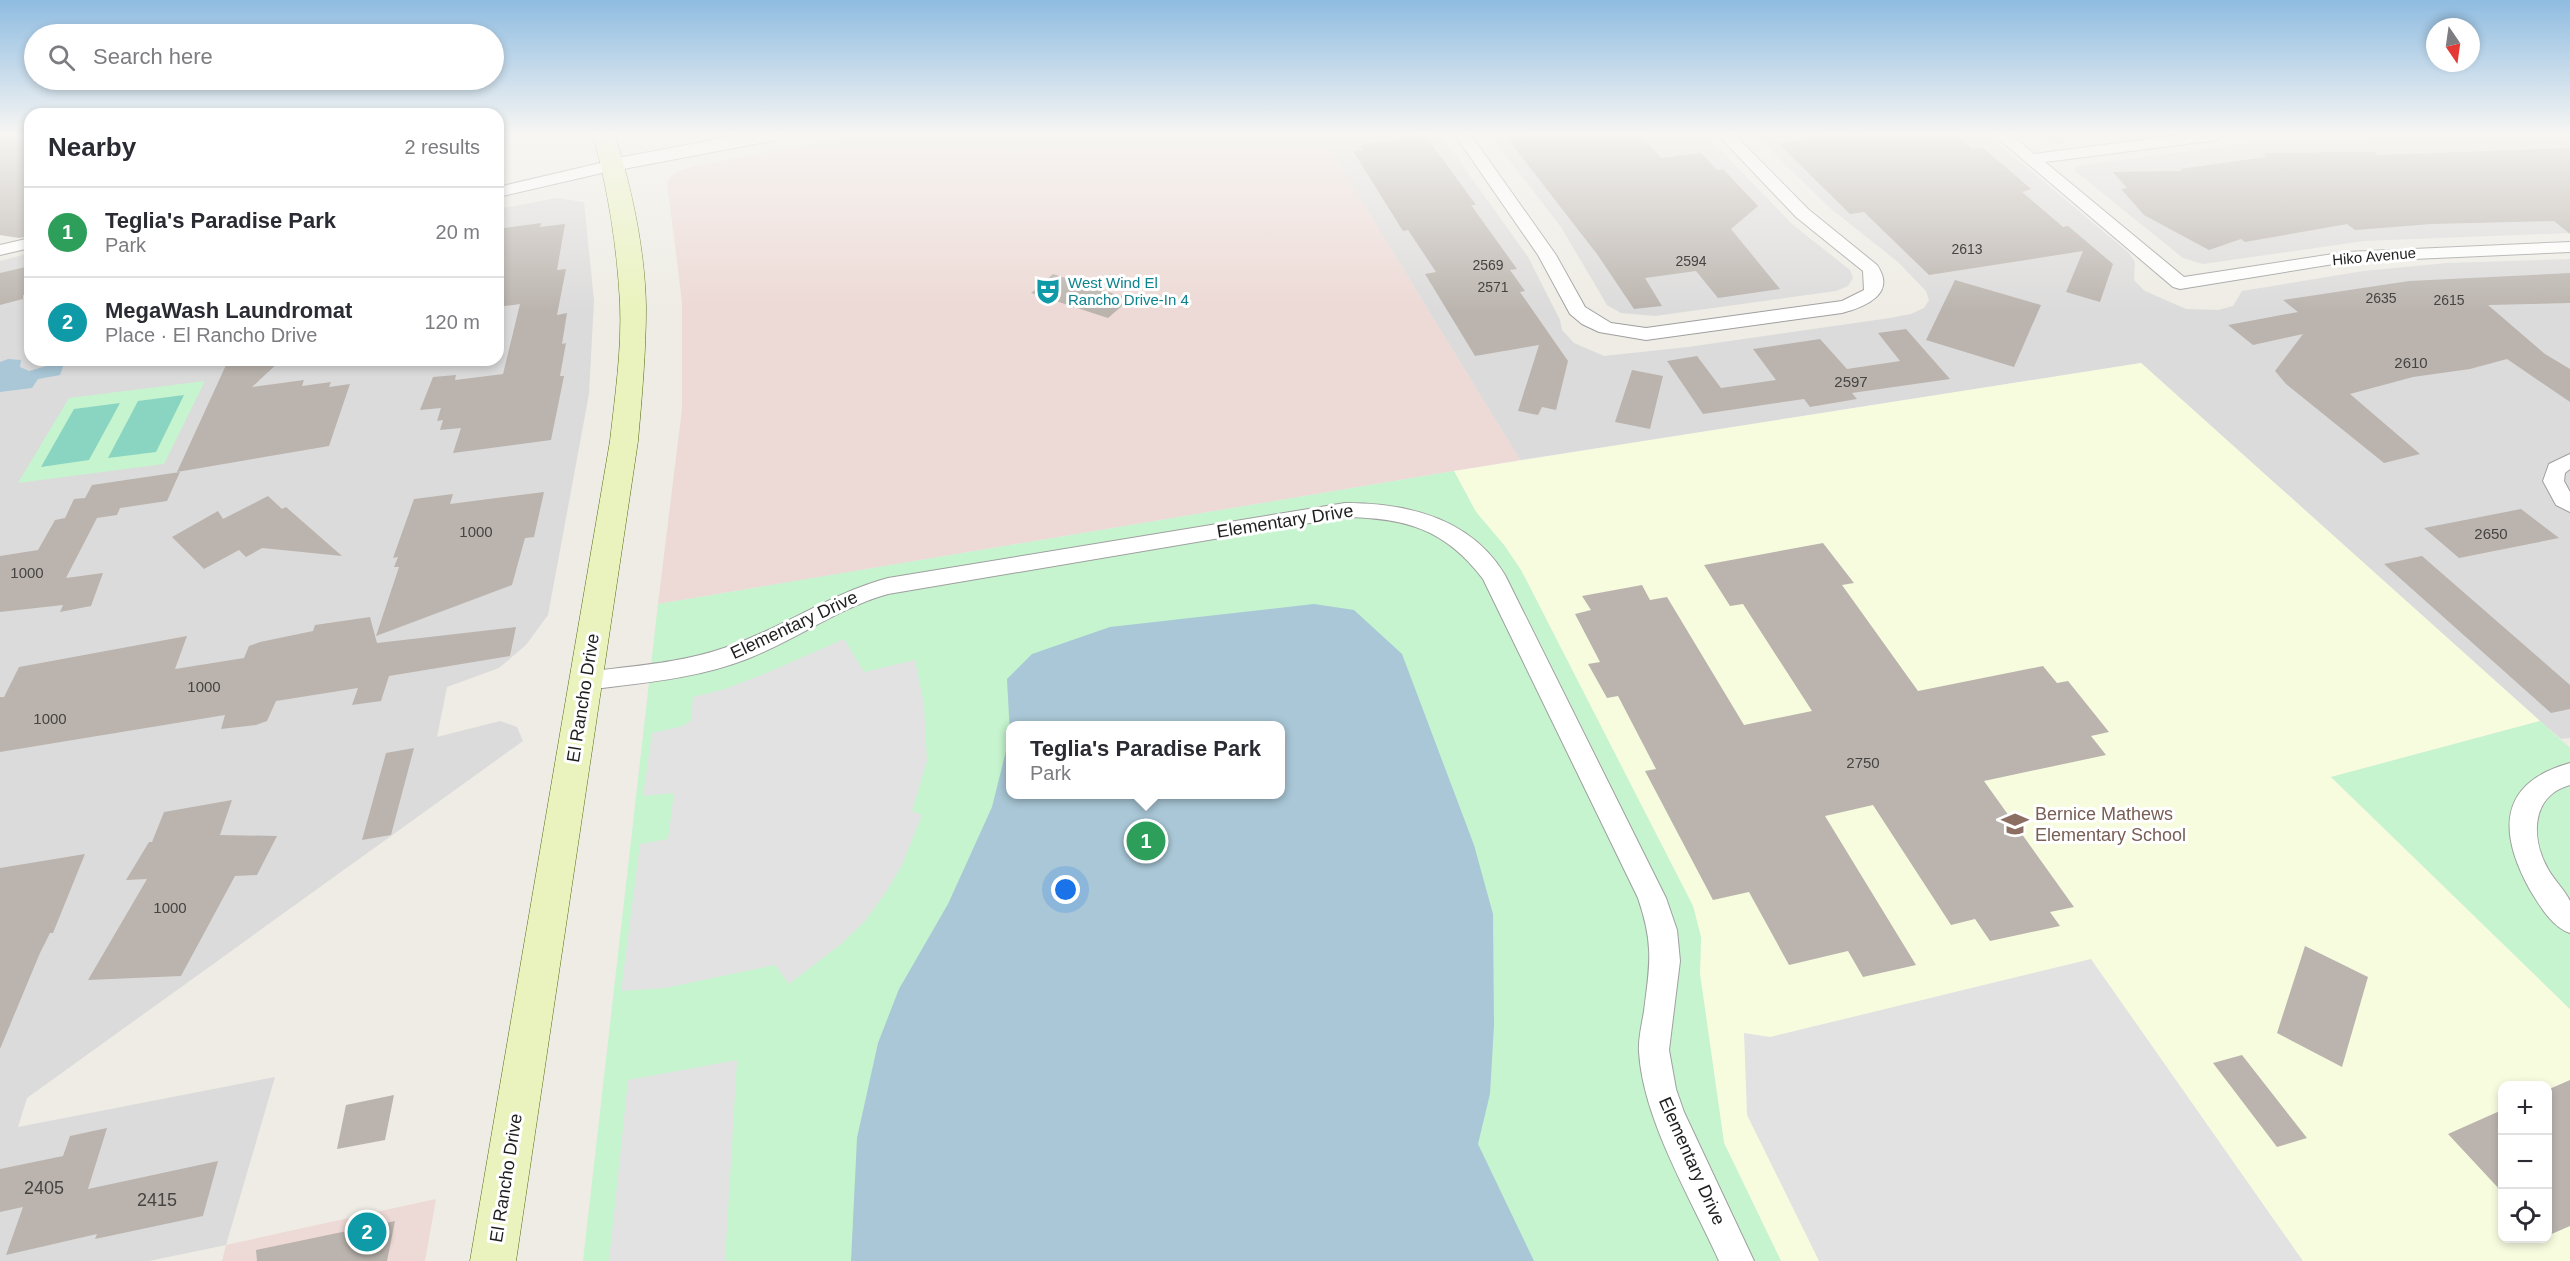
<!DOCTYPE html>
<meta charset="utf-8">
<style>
:root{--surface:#fff;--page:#f2f2f3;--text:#2b2b33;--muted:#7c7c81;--line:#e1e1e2;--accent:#7c3aed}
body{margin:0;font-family:Helvetica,sans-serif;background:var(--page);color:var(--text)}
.controls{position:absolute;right:18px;bottom:18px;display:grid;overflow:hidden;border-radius:12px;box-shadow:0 3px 9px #0003}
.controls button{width:54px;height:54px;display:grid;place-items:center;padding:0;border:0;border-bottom:2px solid var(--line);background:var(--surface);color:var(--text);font:30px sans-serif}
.compass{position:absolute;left:2426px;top:18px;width:54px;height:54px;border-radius:50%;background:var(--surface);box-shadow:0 3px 9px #0003;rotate:167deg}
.you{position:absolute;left:1066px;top:890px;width:21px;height:21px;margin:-15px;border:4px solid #fff;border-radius:50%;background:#1a73e8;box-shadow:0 0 0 9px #1a73e833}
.badge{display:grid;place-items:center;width:39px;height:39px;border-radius:50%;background:var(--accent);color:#fff;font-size:20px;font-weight:700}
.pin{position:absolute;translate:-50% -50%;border:3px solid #fff;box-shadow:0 2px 6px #0006}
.popup{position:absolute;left:1006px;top:721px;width:279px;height:78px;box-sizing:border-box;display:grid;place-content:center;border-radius:12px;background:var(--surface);filter:drop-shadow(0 2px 4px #0005);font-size:20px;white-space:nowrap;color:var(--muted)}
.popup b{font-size:22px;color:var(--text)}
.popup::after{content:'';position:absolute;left:50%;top:100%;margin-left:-12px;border:12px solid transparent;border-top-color:var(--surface)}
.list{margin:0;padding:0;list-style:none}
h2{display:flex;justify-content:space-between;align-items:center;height:78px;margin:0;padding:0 24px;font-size:26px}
h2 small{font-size:20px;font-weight:400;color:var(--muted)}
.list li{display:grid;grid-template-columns:39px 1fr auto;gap:18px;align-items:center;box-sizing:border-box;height:90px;padding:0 24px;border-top:2px solid var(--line)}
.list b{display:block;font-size:22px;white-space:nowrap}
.list p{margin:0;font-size:20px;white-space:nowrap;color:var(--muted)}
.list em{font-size:20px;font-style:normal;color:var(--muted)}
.icon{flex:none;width:33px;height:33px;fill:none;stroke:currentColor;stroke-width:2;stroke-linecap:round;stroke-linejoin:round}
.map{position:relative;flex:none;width:2570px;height:1261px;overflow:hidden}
.search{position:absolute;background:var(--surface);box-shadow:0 3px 9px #0003;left:24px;top:24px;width:480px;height:66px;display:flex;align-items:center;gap:15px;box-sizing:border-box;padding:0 21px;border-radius:33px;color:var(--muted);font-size:22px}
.panel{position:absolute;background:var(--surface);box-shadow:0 3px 9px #0003;left:24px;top:108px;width:480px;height:258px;border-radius:18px}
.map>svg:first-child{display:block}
.residential{fill:#dcdbdb}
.commercial{fill:#edd9d5}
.education{fill:#f8fcdf;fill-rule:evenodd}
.park{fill:#c5f4cf;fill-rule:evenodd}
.pitch{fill:#8ad5c1}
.parking{fill:#e2e2e2}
.water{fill:#a9c7d7;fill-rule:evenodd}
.building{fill:#bbb4ae}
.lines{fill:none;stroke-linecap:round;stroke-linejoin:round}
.minor-casing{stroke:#9f9f9f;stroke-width:2}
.tertiary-casing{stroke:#9f9f9f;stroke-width:2}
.secondary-casing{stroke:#556a0f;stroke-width:1}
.minor{fill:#fff;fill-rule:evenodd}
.tertiary{fill:#fff;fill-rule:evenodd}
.secondary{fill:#eaf3bd;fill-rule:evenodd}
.labels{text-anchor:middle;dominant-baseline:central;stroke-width:6;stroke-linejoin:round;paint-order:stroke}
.far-number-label{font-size:14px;fill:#454442}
.far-street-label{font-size:15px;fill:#1e1e1e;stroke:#fff}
.far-culture-label{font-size:15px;fill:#0d838f;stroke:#fff;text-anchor:start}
.number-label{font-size:15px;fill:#454442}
.street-label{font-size:18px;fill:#1e1e1e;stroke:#fff}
.education-label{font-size:18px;fill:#785e54;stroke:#fff;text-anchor:start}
.near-number-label{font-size:18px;fill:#454442}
</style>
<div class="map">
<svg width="2570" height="1261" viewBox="0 0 2570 1261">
<rect width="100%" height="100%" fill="#eeece4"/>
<path class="residential" d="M1321 135H1441L1528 257 1560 320 1562 330 1574 343 1604 356 1688 347 1890 318 1911 314 1924 308 1929 300 1926 291 1898 262 1830 208 1755 135H1988L2129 253 2135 262 2134 280 2145 291 2186 309 2218 310 2233 306 2242 291 2363 271 2447 263 2570 259V738L2561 739 2540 721 2141 363 1520 460Z
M1490 135H1706L1792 224 1850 270 1853 278 1848 286 1836 291 1655 316 1621 313 1607 305 1561 227Z
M2032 135H2124L2055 144 2041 141Z
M2517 135H2570V233L2364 241 2203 264 2183 258 2075 171 2076 167 2082 165 2251 143Z
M557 198 584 202 594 300 589 394 548 615 526 645 499 668 447 687 437 737 500 721 517 727 523 741 27 1098 18 1127 275 1077 226 1245 149 1261H0V261L30 253V360H498V209Z"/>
<path class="commercial" d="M865 135H1321L1520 460 658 604 682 409V302L667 183 671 176 681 170 699 165Z
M436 1199 425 1261H222L226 1245Z"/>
<path class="education" d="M2141 363 2540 721 2331 777 2570 1009V1261H1781L1724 1143 1700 974 1701 937 1693 906 1521 570 1504 545 1476 512 1454 471ZM2502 1086H2548V1238H2502Z"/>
<path class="park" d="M205 381 164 464 18 483 69 398Z
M1454 471 1476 512 1504 545 1521 570 1693 906 1701 937 1700 974 1724 1143 1781 1261H583L658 604ZM1011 726H1281V794H1011Z
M2540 721 2570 748V1009L2331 777Z"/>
<path class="pitch" d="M184 395 156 452 108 458 138 401Z
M120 403 89 460 41 467 74 409Z"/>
<path class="parking" d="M844 639 864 672 915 660 924 705 927 761 912 811 922 815 902 865 886 892 865 921 841 944 789 984 775 965 665 988 621 991 640 844 668 839 674 793 643 796 652 733 683 726 691 720 693 697 725 689 764 674Z
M2091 959 2303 1261H1819L1747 1115 1744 1033 1770 1037Z
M737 1060 725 1261H609L628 1080Z"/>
<path class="water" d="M8 359 21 360 20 367 29 371 65 361 60 375 38 379 32 388 0 392V362Z
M1314 604 1354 610 1402 654 1474 845 1493 914 1494 1025 1490 1094 1478 1144 1534 1261H851L857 1138 878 1043 899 989 948 904 992 807 1010 735 1007 679 1032 654 1110 627ZM1011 726H1281V794H1011Z"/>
<path class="building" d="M0 135H30V236L19 238 0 235Z
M1425 135 1476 205H1471L1517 269 1510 270 1525 291 1520 292 1568 361 1556 410 1542 407 1538 415 1518 411 1539 345 1475 356 1425 274 1436 272 1408 230 1403 231 1353 151 1363 150 1360 145Z
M1532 135H1641L1661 158 1701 153 1717 170 1723 169 1758 206 1731 229 1780 289 1718 298 1696 271 1645 278 1662 306 1634 309 1597 254 1507 138Z
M1834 135H1841L1845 139 1872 135H1957L1972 149 1982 147 2031 189 2022 192 2063 227 2068 226 2113 264 2100 302 2066 292 2083 251 1929 275 1864 212 1850 214 1778 143Z
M2570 148V234L2554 221 2431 224 2355 230 2347 224 2245 242 2241 239 2209 250 2144 215 2121 189 2127 188 2113 172 2183 171 2180 169 2266 157 2263 153 2375 152 2378 155Z
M541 223 540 227 565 224 557 270 566 269 557 315 567 313 562 344 566 343 560 376H564L551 440 453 453 461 428 440 430 443 420 437 421 441 408 420 410 433 377 456 375 455 380 503 374 520 304 498 307V229Z
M30 266V294L23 295V299L0 305V273Z
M2570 273V303L2488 305 2545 354 2570 369V402L2507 359 2470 369 2413 377 2350 394 2420 454 2384 463 2286 384 2275 371 2303 334 2253 345 2228 325 2298 312 2283 300 2409 281Z
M1053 274 1130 299 1108 318 1031 293Z
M1955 280 2041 305 2014 367 1926 340Z
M1906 329 1950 379 1852 393 1857 399 1810 407 1804 399 1703 414 1667 361 1697 356 1721 388 1776 380 1753 349 1820 339 1847 369 1900 361 1878 333Z
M232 360H281L252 387 304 380 302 386 331 382 329 387 350 384 329 446 177 472 226 365Z
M1632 370 1663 376 1650 429 1615 422Z
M180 472 167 501 120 508 117 515 97 518 66 578 103 573 91 606 60 612 63 605 0 612V556L38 550 55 520 65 518 74 499 85 498 92 485Z
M544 492 534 537 525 538 512 585 376 636 399 567H394L398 557 393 558 414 499 453 494 450 504Z
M268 496 282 509 286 507 342 556 262 548 246 557 239 550 204 569 172 537 218 511 223 519Z
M2521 509 2559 538 2459 558 2424 528Z
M1823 543 1854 583 1842 585 1918 691 2043 666 2057 683 2068 681 2109 732 2091 736 2106 755 1984 781 2074 907 2050 912 2060 926 1990 941 1975 919 1951 925 1873 805 1825 816 1916 965 1863 977 1848 951 1789 965 1749 892 1713 900 1645 771 1656 769 1618 696 1607 698 1588 664 1600 662 1575 614 1591 610 1582 596 1642 585 1650 600 1667 597 1744 725 1812 711 1743 604 1730 606 1704 565Z
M2422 556 2570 685V709L2551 713 2384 564Z
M370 617 377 643 516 627 510 656 389 676 381 701 352 705 358 688 276 701 267 721 256 725 221 729 225 715 0 752V697H4L19 667 187 636 175 669 244 658 249 646 260 642 313 631 315 625Z
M414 748 391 835 362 840 386 753Z
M232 800 220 835 277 836 257 875 235 876 181 976 88 980 147 879 126 880 149 842H152L164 812Z
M85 854 53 933H50L40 953 0 1049V868Z
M2305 946 2368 977 2342 1067 2277 1033Z
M2242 1055 2307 1138 2277 1147 2213 1063Z
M2570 1080V1226L2547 1236V1090Z
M394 1095 385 1140 337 1149 346 1105Z
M2502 1110V1192L2448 1134Z
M107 1128 88 1189 218 1161 203 1216 95 1239 97 1234 6 1255 23 1207 0 1212V1169L63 1156 70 1136Z
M395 1221 387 1261H257L256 1250Z"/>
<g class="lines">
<defs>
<path id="minor" d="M1455 135H1471L1556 255 1585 307 1611 323 1646 328 1842 301 1864 290 1863 271 1796 217 1718 135H1735L1808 209 1877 265C1897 294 1865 307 1842 313L1646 340 1599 332 1582 324 1570 314 1538 255Z
M1994 135H2012L2034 154 2180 135H2225L2217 140 2045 162 2184 277 2346 252 2570 242V252L2346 262 2180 289 2173 287Z
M613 160 619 161 621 165 619 169 498 197V187Z
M30 238V248L0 255V245Z
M2570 454V469L2565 473 2564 481 2570 492V512L2556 505 2543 481 2549 464Z
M1345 503C1407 503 1471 518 1505 575L1666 898 1677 930 1680 961 1669 1050 1676 1089 1684 1112 1754 1261H1719C1691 1199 1643 1120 1639 1052 1638 1039 1642 1024 1644 1011 1650 964 1654 945 1638 898L1483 579C1445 529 1406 518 1345 517L888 594C838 608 796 640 747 659 696 679 640 683 586 690L577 688 574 681 577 674 586 672C633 666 682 663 727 647 783 628 829 594 888 578Z
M2570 763V785C2530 796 2531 839 2548 869 2554 880 2565 890 2570 901 2570 909 2570 924 2570 933 2552 927 2540 906 2530 890 2498 832 2498 783 2570 763Z"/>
<path id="tertiary" d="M739 135H781L778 139 771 141 613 171 606 169 603 165 606 161 613 159Z"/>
<path id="secondary" d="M593 135H615C632 189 645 250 646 307 646 352 642 396 638 441L516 1261H470L610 441C615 396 622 349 620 303 617 246 608 190 593 135Z"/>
</defs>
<use href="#minor" class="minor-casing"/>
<use href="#tertiary" class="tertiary-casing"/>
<use href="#secondary" class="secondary-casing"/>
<use href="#minor" class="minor"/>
<use href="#tertiary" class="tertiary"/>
<use href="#secondary" class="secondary"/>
</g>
<linearGradient id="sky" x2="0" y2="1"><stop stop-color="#8fbce1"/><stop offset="0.43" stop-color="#f7f6f3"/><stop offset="1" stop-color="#f7f6f3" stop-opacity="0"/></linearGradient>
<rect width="2570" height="311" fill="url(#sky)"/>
<defs>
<symbol id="theatre-bare" viewBox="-9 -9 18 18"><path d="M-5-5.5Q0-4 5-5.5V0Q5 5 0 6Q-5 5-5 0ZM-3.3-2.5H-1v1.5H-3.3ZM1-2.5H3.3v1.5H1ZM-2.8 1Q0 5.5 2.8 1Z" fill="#0f9aa8" stroke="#fff" stroke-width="2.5" paint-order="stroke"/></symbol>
<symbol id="school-bare" viewBox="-9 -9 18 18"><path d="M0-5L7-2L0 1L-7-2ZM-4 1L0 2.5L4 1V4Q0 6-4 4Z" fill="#8d6e63" stroke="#fff" stroke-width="2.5" paint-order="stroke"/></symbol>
</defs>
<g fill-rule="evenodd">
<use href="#theatre-bare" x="1029" y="272" width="38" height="38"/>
<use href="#school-bare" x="1996" y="805" width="38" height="38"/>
</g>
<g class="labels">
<g class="far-number-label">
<text x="1967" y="249">2613</text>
<text x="1691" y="261">2594</text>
<text x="1488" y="265">2569</text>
<text x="1493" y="287">2571</text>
<text x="2381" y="298">2635</text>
<text x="2449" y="300">2615</text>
</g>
<g class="far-street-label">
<text transform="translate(2374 256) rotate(-5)">Hiko Avenue</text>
</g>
<g class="far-culture-label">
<text x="1068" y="282">West Wind El<tspan x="1068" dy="17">Rancho Drive-In 4</tspan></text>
</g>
<g class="number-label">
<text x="2411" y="362">2610</text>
<text x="1851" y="381">2597</text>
<text x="476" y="531">1000</text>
<text x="2491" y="533">2650</text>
<text x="27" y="572">1000</text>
<text x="204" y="686">1000</text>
<text x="50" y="718">1000</text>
<text x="1863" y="762">2750</text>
<text x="170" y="907">1000</text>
</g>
<g class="street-label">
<text transform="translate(1285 521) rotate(-9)">Elementary Drive</text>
<text transform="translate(794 625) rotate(-25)">Elementary Drive</text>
<text transform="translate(583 698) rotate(-81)">El Rancho Drive</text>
<text transform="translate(1692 1161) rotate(66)">Elementary Drive</text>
<text transform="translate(506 1178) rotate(-81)">El Rancho Drive</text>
</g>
<g class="education-label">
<text x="2035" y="814">Bernice Mathews<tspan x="2035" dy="21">Elementary School</tspan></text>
</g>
<g class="near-number-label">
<text x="44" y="1188">2405</text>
<text x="157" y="1200">2415</text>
</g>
</g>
</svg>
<div class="controls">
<button>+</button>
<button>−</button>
<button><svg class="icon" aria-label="locate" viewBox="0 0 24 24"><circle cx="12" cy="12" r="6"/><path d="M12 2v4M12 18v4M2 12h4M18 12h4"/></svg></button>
</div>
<svg class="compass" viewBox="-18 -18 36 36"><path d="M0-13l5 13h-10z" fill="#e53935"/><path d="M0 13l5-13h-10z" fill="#7c7c81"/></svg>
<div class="you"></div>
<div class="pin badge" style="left:1146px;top:841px;background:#2e9e5b">1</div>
<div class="popup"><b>Teglia's Paradise Park</b>Park</div>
<div class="pin badge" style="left:367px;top:1232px;background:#0f9aa8">2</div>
<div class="search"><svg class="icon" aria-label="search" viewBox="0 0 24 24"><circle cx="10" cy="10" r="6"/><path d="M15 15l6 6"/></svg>Search here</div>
<section class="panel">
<h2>Nearby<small>2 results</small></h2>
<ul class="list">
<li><span class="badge" style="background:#2e9e5b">1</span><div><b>Teglia's Paradise Park</b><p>Park</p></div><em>20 m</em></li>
<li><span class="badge" style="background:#0f9aa8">2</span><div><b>MegaWash Laundromat</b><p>Place · El Rancho Drive</p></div><em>120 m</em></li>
</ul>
</section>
</div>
